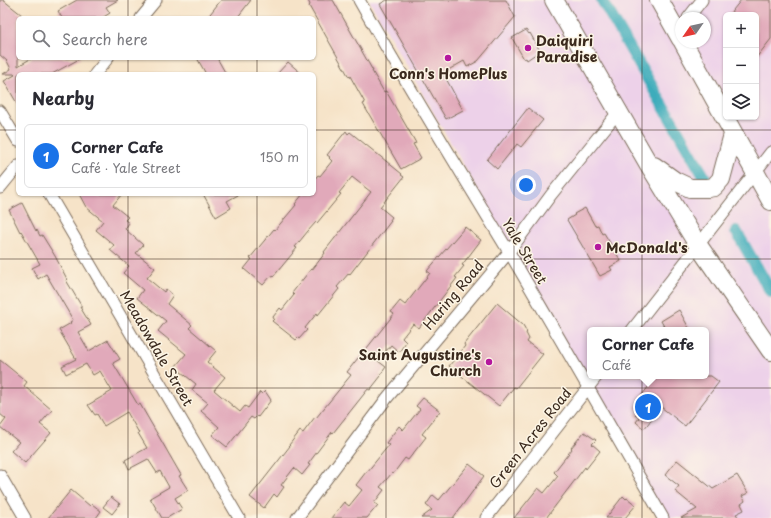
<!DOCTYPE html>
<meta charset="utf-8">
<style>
:root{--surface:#fff;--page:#f7f7f7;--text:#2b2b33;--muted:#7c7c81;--line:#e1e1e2;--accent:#1a73e8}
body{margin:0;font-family:"Playpen Sans",sans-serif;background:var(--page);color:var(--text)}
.controls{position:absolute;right:12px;top:12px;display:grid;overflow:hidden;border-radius:6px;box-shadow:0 1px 3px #0004}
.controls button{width:36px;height:36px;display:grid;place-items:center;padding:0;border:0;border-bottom:1px solid var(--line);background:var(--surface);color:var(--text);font:20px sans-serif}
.compass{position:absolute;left:675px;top:12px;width:36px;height:36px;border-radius:50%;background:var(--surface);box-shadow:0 1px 3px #0004;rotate:236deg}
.you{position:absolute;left:526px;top:185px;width:14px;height:14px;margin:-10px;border:3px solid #fff;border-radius:50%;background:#1a73e8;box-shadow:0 0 0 6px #1a73e833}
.badge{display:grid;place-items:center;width:26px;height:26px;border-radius:50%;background:var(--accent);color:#fff;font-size:13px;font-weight:700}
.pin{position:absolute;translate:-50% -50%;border:2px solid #fff;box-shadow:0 1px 4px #0006}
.popup{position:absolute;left:587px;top:327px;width:122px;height:52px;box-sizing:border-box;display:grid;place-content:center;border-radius:6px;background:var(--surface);filter:drop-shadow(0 1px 3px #0005);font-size:13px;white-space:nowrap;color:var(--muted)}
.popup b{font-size:15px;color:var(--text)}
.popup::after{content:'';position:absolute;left:50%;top:100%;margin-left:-8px;border:8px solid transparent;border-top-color:var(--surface)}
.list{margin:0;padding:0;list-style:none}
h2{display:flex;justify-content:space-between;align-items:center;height:52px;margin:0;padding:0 16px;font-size:17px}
h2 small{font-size:13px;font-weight:400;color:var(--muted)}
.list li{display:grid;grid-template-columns:26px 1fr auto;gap:12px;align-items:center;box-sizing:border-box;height:64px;margin:0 8px 8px;padding:0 8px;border:1px solid var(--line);border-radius:6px}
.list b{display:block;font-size:15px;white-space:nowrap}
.list p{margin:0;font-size:13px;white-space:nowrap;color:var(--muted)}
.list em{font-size:13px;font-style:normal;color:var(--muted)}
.icon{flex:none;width:22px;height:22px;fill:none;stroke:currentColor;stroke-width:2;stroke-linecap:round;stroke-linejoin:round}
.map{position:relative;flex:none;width:771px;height:518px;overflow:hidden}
.search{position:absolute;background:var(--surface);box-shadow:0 1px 3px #0004;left:16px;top:16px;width:300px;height:44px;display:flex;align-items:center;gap:10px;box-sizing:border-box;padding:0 14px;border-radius:6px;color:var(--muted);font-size:15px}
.panel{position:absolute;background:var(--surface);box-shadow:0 1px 3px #0004;left:16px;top:72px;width:300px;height:124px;border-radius:6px}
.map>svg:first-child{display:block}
.built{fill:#edd1e9;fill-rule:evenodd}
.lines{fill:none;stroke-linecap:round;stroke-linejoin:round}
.canal{stroke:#3eacbb;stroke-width:12}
.building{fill:#e1a9ba}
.street-casing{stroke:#7c6b5a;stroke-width:13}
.primary-casing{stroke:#7c6b5a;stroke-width:20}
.street{stroke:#fff;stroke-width:11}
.primary{stroke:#fff;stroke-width:18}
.grid{fill:none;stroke:#3b2a1e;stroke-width:1;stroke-opacity:0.55}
.poi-dot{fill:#b5179e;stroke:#fcf5e5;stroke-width:1.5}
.labels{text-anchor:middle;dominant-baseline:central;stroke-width:3;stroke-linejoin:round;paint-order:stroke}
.poi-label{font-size:14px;font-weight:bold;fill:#3b2a1e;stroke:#fcf5e5;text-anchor:start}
.street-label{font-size:14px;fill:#3b2a1e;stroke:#fcf5e5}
</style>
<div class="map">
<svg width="771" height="518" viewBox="0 0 771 518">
<rect width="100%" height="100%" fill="#fcf5e5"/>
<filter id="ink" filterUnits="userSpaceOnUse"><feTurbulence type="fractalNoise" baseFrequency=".025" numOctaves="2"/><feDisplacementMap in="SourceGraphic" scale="8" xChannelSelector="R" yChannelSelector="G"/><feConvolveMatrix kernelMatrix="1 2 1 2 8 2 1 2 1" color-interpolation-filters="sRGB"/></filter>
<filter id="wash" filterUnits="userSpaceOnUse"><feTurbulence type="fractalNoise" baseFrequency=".012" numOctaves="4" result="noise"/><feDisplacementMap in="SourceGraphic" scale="16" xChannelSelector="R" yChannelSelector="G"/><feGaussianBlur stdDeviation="0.9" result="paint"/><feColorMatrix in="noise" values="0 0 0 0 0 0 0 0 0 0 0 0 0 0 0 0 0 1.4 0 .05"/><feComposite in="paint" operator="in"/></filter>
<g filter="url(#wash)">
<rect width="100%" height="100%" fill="#f6e3c8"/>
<path class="built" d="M369 0H771V518H665ZM726 15H756V117H726ZM681 18H705V42H681ZM590 330H706V376H590Z"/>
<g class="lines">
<path class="canal" d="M602 0 705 178
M736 231 771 292"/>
</g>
<g id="blocks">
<path class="building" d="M0 0H3L22 15 20 18H18V66L32 58H81L52 74H18V105L4 81 15 75 14 74H3L11 69 7 61 0 55Z
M77 0H118L106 7 110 13 102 18H62L58 11Z
M221 0H251L237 18H207Z
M308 0H333L373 71H372L384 92 386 91 416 143 413 144 421 158 401 169 363 104 365 103 350 76 349 77 309 6 310 5Z
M387 0H506L515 17 478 61 467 67 464 61 443 73 463 110 446 119 380 4Z
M741 0H771V39L756 58V15H729Z
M526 30 529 34 530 33 540 51 527 60 526 58 524 59 512 38Z
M197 58H217L226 74H206Z
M288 62 302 74H277Z
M528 108 543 120 521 147 517 144 497 169 487 160Z
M346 131 348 134 350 132 402 174 401 175 404 177 380 207 392 217 390 220 391 221 350 274 349 273 337 287 339 289 318 315 317 313 305 328 307 330 299 339 298 338 296 340 272 321 274 319 273 317 280 308 282 310 294 295 292 293 311 269 312 270 325 253 324 252 371 192 352 177 339 193 341 194 317 223 316 222 308 231 295 247 297 248 273 277 271 276 263 285 244 269 252 259 250 258 274 229 275 230 296 205 295 204 303 194H314V180L318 175 320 176 332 161 329 158 330 157 327 155Z
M79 194H122L113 205 128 217 125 220 129 223 125 229 143 245 136 253 155 268 147 278 164 292 166 289 173 295 167 304 192 325 189 328 216 351 207 362 225 377 214 390 240 412 245 406 248 408 260 392 262 394 265 391 271 400 258 417 257 416 254 419 251 417 227 447 212 435 219 427 201 411 208 403 192 390 196 384 175 367 186 354 158 331 166 321 137 298 143 290 123 273 129 266 110 250 114 245 96 230 103 221 86 207Z
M203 194H240L227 201 231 208 216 217Z
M22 203 36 231 37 230 40 236 42 235 55 256 67 279 66 280 82 307H80L91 325 78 332 89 351 108 340 120 359 113 363 138 405 140 404 181 475 179 476 188 490 175 498 182 509 167 518H162L150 498 169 487 160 471 157 473 148 459 129 469 125 460 147 448 138 433H139L127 412 104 426 97 414 95 415 88 405 112 391 100 371 93 375 86 364 66 374 62 366 76 359 59 330 71 323 70 322 73 320 46 274 38 279 32 268 40 264 21 231 20 232 9 210Z
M585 208 595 226 598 225 602 234 604 233 621 261 610 267 612 270 600 276 567 220 575 215 574 214Z
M465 227 481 240 462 265 464 266 455 277 457 278 419 328 413 324 402 338 406 342 399 352 391 345 378 361 386 367 380 375 381 376 370 390 368 389 333 433 332 432 308 464 310 465 302 475 294 468 281 485 284 487 277 497 274 494 264 508 250 497 290 446 289 445 300 431 303 433 315 417 316 418 351 375 347 372 358 358H359L394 314 391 312 400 301 405 305 430 273 427 271Z
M497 303 523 325 527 332 526 333 529 339 527 342 543 354 516 388 514 387 499 406 449 366 465 346 464 344Z
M679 310 690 330H666L661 321Z
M0 360 27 382 24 386 52 410 40 424 51 433 25 463 11 451 19 442 0 427 6 419 0 414Z
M657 376H711L719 382 685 426 661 407 644 429 636 422 639 418 635 415 639 411 635 408 640 402 638 400Z
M423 398 440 411 422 434 426 437 408 460 405 458 393 474 392 473 380 487 384 490 374 503 378 505 367 518H331L344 502 349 506 362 490 356 485 366 472H367L389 445 386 443 399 426 403 430 420 409 416 406Z
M584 432 596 440 592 444 600 451 586 469 585 467 546 518H514L538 488 544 493 558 476 554 472 572 449 571 448Z
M677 460 713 489 737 475 748 493 742 496 745 501 741 504 744 510 736 514 739 518H681L697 509 675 491 679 486 665 475Z
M469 464 484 476 453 518H421L432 510 426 505 433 495 439 500Z
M71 490 90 506 92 504 101 511 96 518H48Z
M623 496 626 499 627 498 636 505 625 518H606Z
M111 497 120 504 112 514 103 507Z"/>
</g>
</g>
<g filter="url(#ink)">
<use href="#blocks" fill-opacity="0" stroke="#7c6b5a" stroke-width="1"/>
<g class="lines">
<defs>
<path id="street" d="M359 0C407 85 458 168 509 252 561 340 612 429 663 518
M141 18 156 0
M688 18 702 0
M95 74 108 58
M0 111 18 141
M0 188 18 166
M49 194 239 518
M632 330 771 152
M0 475 25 518
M297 518 387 398 509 252 551 195 619 111
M486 518 597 376"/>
<path id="primary" d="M554 0 648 163 698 245 771 351
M659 0 681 39
M683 42 771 201
M654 166 675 181 690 188H708L714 187 721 179 733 134"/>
</defs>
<use href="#street" class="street-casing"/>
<use href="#primary" class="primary-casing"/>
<use href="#street" class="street"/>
<use href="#primary" class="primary"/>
</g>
</g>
<path class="grid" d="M128 0V18M257 0V18M386 0V518M514 0V518M642 0V518M128 58V74M257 58V74M0 130H18M314 130H771M128 194V518M257 194V518M0 259H771M0 388H771"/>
<g class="poi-dot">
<circle cx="528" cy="48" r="4"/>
<circle cx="448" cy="58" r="4"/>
<circle cx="598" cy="247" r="4"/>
<circle cx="489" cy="362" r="4"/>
</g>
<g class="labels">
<g class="poi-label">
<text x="536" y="40">Daiquiri<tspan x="536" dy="16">Paradise</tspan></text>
<text x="448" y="73" text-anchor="middle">Conn's HomePlus</text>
<text x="606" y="247">McDonald's</text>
<text x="481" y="354" text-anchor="end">Saint Augustine's<tspan x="481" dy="16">Church</tspan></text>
</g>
<g class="street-label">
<text transform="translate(525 251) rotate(59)">Yale Street</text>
<text transform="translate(453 295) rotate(-50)">Haring Road</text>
<text transform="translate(157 348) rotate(60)">Meadowdale Street</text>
<text transform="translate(530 438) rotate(-52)">Green Acres Road</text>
</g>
</g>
</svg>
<div class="controls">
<button>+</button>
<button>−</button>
<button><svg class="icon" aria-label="layers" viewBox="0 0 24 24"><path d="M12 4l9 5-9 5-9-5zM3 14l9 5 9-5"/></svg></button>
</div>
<svg class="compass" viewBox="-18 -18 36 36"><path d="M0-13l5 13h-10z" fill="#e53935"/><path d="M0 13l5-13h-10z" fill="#7c7c81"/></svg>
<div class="you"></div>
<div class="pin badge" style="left:648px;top:407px">1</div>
<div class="popup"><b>Corner Cafe</b>Café</div>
<div class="search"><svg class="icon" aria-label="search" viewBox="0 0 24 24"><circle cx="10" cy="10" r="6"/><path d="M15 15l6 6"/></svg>Search here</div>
<section class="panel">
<h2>Nearby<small></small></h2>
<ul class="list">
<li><span class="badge">1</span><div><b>Corner Cafe</b><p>Café · Yale Street</p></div><em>150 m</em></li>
</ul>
</section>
</div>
